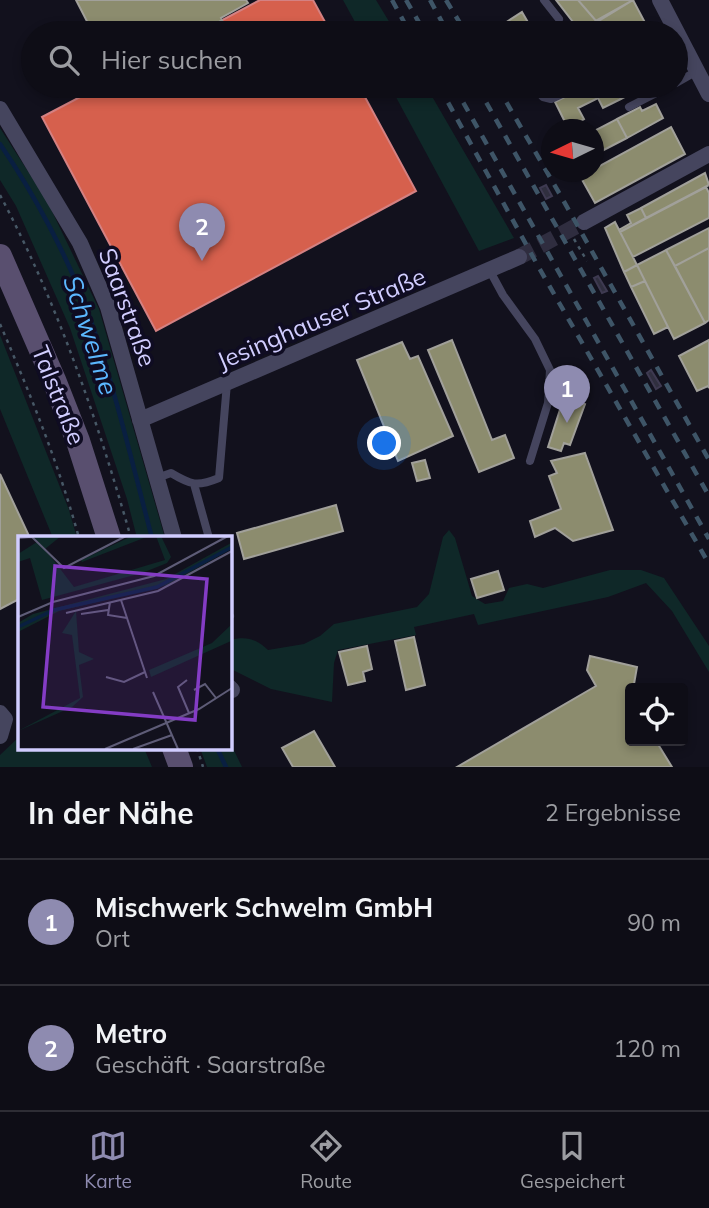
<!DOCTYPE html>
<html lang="de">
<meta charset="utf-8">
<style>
:root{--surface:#0e0d16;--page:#1c1b23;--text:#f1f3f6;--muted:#9b9ca1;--line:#2e2d35;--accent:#8e8bb0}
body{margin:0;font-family:Mulish,sans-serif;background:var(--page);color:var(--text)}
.controls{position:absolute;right:21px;bottom:21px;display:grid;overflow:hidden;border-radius:7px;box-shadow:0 4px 10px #0003}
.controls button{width:63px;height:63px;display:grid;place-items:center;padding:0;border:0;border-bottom:2px solid var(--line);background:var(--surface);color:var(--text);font:35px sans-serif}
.compass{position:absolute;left:541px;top:119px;width:63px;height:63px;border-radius:50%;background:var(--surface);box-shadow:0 4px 10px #0003;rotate:265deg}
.you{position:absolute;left:385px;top:444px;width:24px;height:24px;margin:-18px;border:5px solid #fff;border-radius:50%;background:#1a73e8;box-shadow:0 0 0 10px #1a73e833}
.badge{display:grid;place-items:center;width:46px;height:46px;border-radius:50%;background:var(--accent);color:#fff;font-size:23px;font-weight:700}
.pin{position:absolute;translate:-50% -58px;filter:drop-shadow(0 2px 4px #0008)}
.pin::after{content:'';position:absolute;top:37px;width:24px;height:21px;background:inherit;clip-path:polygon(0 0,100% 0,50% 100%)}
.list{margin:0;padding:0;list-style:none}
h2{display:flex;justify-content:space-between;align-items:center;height:91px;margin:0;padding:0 28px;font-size:30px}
h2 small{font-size:23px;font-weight:400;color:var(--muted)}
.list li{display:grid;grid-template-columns:46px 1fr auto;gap:21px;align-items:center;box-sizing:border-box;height:126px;padding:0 28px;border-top:2px solid var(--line)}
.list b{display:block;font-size:26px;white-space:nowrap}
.list p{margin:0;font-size:23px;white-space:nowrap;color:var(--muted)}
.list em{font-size:23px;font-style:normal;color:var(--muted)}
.icon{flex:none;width:38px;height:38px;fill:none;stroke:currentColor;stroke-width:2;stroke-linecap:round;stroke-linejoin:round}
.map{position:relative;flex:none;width:709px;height:767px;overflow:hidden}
.search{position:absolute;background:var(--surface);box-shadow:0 4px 10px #0003;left:21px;right:21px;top:21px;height:77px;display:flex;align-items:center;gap:18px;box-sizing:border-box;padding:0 24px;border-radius:38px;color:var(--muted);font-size:26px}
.sheet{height:343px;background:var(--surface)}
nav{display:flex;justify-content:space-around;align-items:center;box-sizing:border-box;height:98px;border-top:2px solid var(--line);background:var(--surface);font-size:19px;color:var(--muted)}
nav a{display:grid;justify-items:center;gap:4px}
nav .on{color:var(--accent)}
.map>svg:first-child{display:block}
.green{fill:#0f2828}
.shops{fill:#d6604d;stroke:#d48182;stroke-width:2}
.industry{fill:#8c8c6e;stroke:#a1a09a;stroke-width:2}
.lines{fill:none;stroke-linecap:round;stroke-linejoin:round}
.stream{stroke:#091f41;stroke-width:4.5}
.building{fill:#302f3f;stroke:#3e3a51;stroke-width:2}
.minor-tunnel{stroke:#2f2d3f;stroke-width:16;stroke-dasharray:16 8;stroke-linecap:butt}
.path{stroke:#475866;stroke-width:2.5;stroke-dasharray:3.5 5;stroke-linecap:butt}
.service{stroke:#45455e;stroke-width:8}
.minor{stroke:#45455e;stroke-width:16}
.primary{stroke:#594f6f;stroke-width:24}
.rail{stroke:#3e5567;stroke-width:4.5;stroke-dasharray:10 9;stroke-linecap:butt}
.labels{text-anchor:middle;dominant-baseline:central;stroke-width:7;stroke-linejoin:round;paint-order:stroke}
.street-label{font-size:24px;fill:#d1cdff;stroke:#0f0c22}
.water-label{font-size:26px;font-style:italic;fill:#5bb7ff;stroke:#0f0c22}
.inset-river{fill:none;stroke:#091f41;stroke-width:3.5}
.inset-road{fill:none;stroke:#5e5c77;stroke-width:2}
.view{fill:#843cc5;fill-opacity:0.15;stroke:#843cc5;stroke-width:3.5}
.inset-edge{fill:none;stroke:#d1cdff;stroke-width:3.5}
</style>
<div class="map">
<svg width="709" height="767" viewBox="0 0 709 767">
<rect width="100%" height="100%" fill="#12111d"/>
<path class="green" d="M343 0H376L396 33H361Z
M390 86H426L514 238 479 251Z
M0 128 47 201 99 309 165 538H137L127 499 70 328 16 206 0 180Z
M0 335 69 510 77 538H53L0 409Z
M449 530 455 538 472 596 485 604 503 601 509 588 527 584 543 588 610 570H641L664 578 709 646V672L672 611 646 583 608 597 478 625 474 614 414 627 416 635 338 650 334 663 332 702 271 689 229 668V640C246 636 255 638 268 650L304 644 320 636 334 624 417 607 429 594 443 537Z
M19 737V748H144L152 767H0V755Z
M229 740 242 767H207L200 748H229Z"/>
<path class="shops" d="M260 0H313L331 33H198Z
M101 86H359L416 191 156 331 42 117Z"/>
<path class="industry" d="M76 0H246L248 3 221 18 222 20 203 31 202 28 192 33H93Z
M556 0H578L597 22 580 31Z
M578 0H633L597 22Z
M633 0 650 32 648 33H574Z
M522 12 533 31 530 33H512L505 23Z
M70 86H101L84 95 82 92 76 96Z
M586 86H614L621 99 603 108 598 98 578 108 584 119 568 128 555 102Z
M614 86H647L621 99Z
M656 104 663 118 627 138 617 119 640 107 642 111Z
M617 119 627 138 594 155V131Z
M671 127 685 154 595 203 580 176 594 172V169Z
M705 173 709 185 646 218 641 208Z
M706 187 709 193V218L633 257 620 232Z
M641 208 646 218 620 232 619 230 631 223 627 215Z
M615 222 637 265 624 272 605 228Z
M709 228V248L675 266 666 250Z
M709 248V320L705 323 675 266Z
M666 250 705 323 674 339 637 265Z
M637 265 645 281 631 287 624 272Z
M645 281 668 327 654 334 631 287Z
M452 340 492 440 505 435 514 458 479 472 428 350Z
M709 340V388L708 386 697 391 679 356Z
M402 342 410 359 418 356 453 436 398 461 357 360Z
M564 397 585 404 570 445 564 443 561 451 548 447Z
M585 453 613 530 573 541 555 528 535 537 530 521 561 509 549 476 557 473 551 461Z
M425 460 430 478 417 481 412 463Z
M0 474 30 538H19V604L17 600 0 609Z
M336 505 343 531 244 559 237 533Z
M498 571 504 590 477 598 471 579Z
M414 637 425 685 406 690 395 641Z
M367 646 372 669 363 672 365 681 348 685 339 652Z
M590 656 637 667 634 684 637 688H630V741H656L672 767H457L596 686 587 670Z
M314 731 335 767H293L282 748Z"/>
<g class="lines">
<path class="stream" d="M0 144C33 192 67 255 87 310 114 384 132 462 152 538
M217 748 226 767"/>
</g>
<path class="building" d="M546 185 552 196 546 199 540 188Z
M598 276 607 291 602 293 594 278Z
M651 370 661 386 656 389 647 373Z"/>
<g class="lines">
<path class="minor-tunnel" d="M519 257 584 222"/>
<path class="path" d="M0 195C58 304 97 419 131 538
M574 239 587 261
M0 324C30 393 59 465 79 538
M197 748 203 767"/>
<path class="service" d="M544 0 559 19
M676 83 697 71
M533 86 543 97 551 99 579 86
M629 107 670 86
M490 271 503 295 535 339 550 370 548 403 530 461
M157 478 171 473C191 485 197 487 219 478L227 383
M194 484 209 538
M229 615 230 616"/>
<path class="minor" d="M660 0 709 94
M0 109 80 243 108 307 174 538
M584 222 709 154
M140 420 519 257
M229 687 232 690
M0 713 5 719 0 736"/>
<path class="primary" d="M0 256 54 380 78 441 109 538
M174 748 181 767"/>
<path class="rail" d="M392 0 410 33
M406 0 425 33
M430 0 448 33
M446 0 466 33
M439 86 538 266 709 564
M454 86 709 539
M477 86 709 496
M497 86 562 198 709 460"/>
</g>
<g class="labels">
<g class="street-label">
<text transform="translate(128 307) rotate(70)">Saarstraße</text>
<text transform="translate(321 318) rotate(-23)">Jesinghauser Straße</text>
<text transform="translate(59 395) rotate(68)">Talstraße</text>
</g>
<g class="water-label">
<text transform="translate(91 335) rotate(72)">Schwelme</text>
</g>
</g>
<g transform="translate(18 536)">
<rect width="214" height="214" fill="#12111d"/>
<path d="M43 0 27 13 56 51 147 24 138 0H143L153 21 149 27 124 37 24 64 12 22 0 26V18L19 6 14 2 18 0ZM114 0H131L64 26 63 24ZM213 7V13L149 49 41 75 0 96V87L15 78 148 43ZM58 75 61 116 76 123 61 129 65 161 54 171 0 195 62 162 54 99 44 97ZM213 89V105L133 141 131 134 194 107Z" fill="#0f2828"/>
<path class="inset-river" d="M0 91 36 74 139 51 214 11"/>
<path class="inset-road" d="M0 2 14 1 46 32 108 0M103 64 129 142M92 66 90 79 109 82M48 77 140 55 214 15M63 78 90 74M0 81 35 66 136 40 210 0M88 141 106 146 127 136M169 144 160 151 171 177M176 154 187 148 198 162M135 156 160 213M87 213 181 173 214 152M115 213 154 199"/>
<path class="view" d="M37 30 189 43 177 184 25 171Z"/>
<rect width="214" height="214" class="inset-edge"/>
</g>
</svg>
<div class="controls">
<button><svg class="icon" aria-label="locate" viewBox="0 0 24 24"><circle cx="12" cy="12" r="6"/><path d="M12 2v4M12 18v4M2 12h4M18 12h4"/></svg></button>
</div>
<svg class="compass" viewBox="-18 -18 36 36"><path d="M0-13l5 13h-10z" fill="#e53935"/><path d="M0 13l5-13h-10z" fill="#9b9ca1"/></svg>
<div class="you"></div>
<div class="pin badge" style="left:567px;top:423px">1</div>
<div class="pin badge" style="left:202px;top:261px">2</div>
<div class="search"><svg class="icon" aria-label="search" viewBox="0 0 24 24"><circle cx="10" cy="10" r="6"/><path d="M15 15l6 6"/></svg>Hier suchen</div>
</div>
<section class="sheet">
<h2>In der Nähe<small>2 Ergebnisse</small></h2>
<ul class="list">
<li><span class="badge">1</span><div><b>Mischwerk Schwelm GmbH</b><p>Ort</p></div><em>90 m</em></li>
<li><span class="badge">2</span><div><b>Metro</b><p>Geschäft · Saarstraße</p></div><em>120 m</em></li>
</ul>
</section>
<nav>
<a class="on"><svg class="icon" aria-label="map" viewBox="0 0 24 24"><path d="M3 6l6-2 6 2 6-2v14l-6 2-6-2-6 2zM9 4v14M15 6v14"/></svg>Karte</a>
<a><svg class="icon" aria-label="directions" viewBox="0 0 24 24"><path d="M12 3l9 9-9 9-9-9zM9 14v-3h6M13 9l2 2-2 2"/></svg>Route</a>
<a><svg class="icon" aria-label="saved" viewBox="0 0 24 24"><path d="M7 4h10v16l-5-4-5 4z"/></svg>Gespeichert</a>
</nav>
